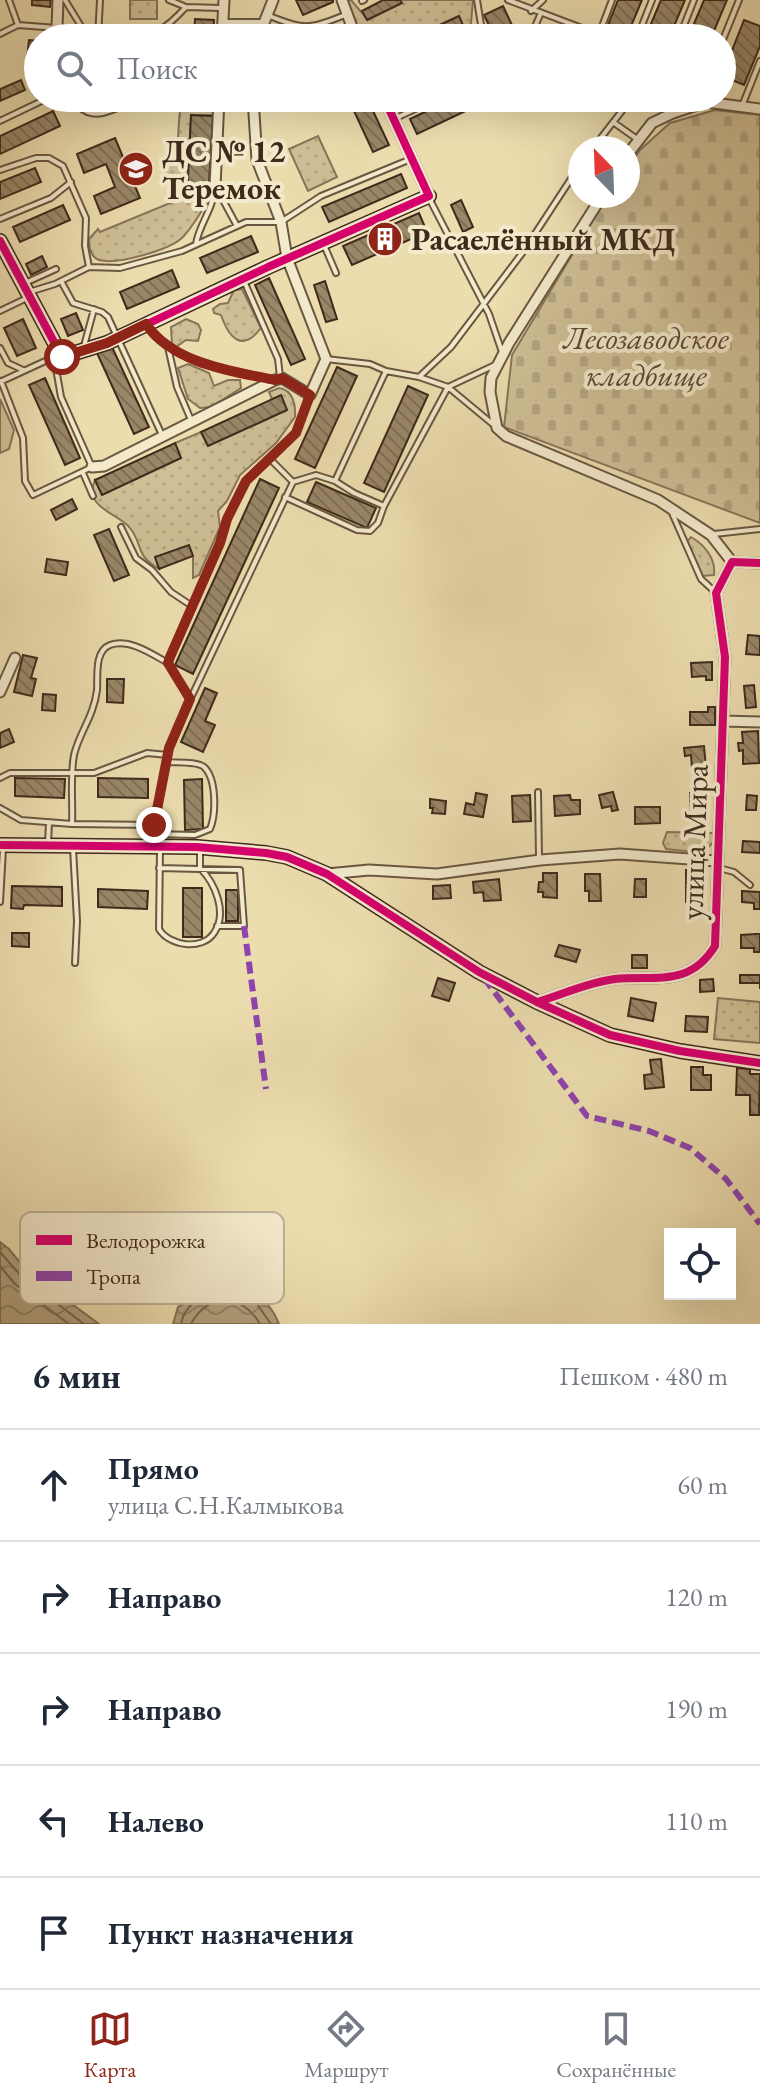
<!DOCTYPE html>
<html lang="ru">
<meta charset="utf-8">
<style>
:root{--surface:#fff;--page:#f6f6f7;--text:#1f2937;--muted:#747a83;--line:#e0e1e3;--accent:#8f2418}
body{margin:0;font-family:"EB Garamond",serif;background:var(--page);color:var(--text)}
.controls{position:absolute;right:24px;bottom:24px;display:grid;overflow:hidden;border-radius:0px;box-shadow:0 8px 32px #0002}
.controls button{width:72px;height:72px;display:grid;place-items:center;padding:0;border:0;border-bottom:2px solid var(--line);background:var(--surface);color:var(--text);font:40px sans-serif}
.compass{position:absolute;left:568px;top:136px;width:72px;height:72px;border-radius:50%;background:var(--surface);box-shadow:0 8px 32px #0002;rotate:337deg}
.stop{position:absolute;width:24px;height:24px;margin:-18px;border:6px solid #8f2418;border-radius:50%;background:#fff}
.stop.end{background:#8f2418;border-color:#fff;box-shadow:0 2px 8px #0008}
.list{margin:0;padding:0;list-style:none}
h2{display:flex;justify-content:space-between;align-items:center;height:104px;margin:0;padding:0 32px;font-size:34px}
h2 small{font-size:26px;font-weight:400;color:var(--muted)}
.list li{display:grid;grid-template-columns:52px 1fr auto;gap:24px;align-items:center;box-sizing:border-box;height:112px;padding:0 32px;border-top:2px solid var(--line)}
.list b{display:block;font-size:30px;white-space:nowrap}
.list p{margin:0;font-size:26px;white-space:nowrap;color:var(--muted)}
.list em{font-size:26px;font-style:normal;color:var(--muted)}
.icon{flex:none;width:44px;height:44px;fill:none;stroke:currentColor;stroke-width:2;stroke-linecap:round;stroke-linejoin:round}
.map{position:relative;flex:none;width:760px;height:1324px;overflow:hidden}
.search{position:absolute;background:var(--surface);box-shadow:0 8px 32px #0002;left:24px;right:24px;top:24px;height:88px;display:flex;align-items:center;gap:20px;box-sizing:border-box;padding:0 28px;border-radius:44px;color:var(--muted);font-size:30px}
.sheet{height:664px;background:var(--surface)}
nav{display:flex;justify-content:space-around;align-items:center;box-sizing:border-box;height:112px;border-top:2px solid var(--line);background:var(--surface);font-size:22px;color:var(--muted)}
nav a{display:grid;justify-items:center;gap:4px}
nav .on{color:var(--accent)}
.map>svg:first-child{display:block}
.grass{fill:url(#grass-dots);stroke:#877459;stroke-width:2}
.cemetery{fill:url(#cemetery-stones);stroke:#877459;stroke-width:2}
.pitch{fill:#cfbf96;stroke:#877459;stroke-width:2}
.water{fill:url(#water-waves);stroke:#837156;stroke-width:2}
.lines{fill:none;stroke-linecap:round;stroke-linejoin:round}
.shore{stroke:#78654c;stroke-width:2}
.building{fill:url(#building-back-hatch);stroke:#3f2a1c;stroke-width:2}
.lane-casing{stroke:#6a5741;stroke-width:8}
.street-casing{stroke:#6a5741;stroke-width:13}
.secondary-casing{stroke:#3f2a1c;stroke-width:16}
.lane{stroke:#f3e9cb;stroke-width:4}
.street{stroke:#f3e9cb;stroke-width:9}
.secondary{stroke:#f3e9cb;stroke-width:12}
.quiet{stroke:#8e44ad;stroke-width:6;stroke-dasharray:12 6;stroke-linecap:butt}
.cycleway-casing{stroke:#f3e9cb;stroke-width:13}
.cycleway{stroke:#d6006c;stroke-width:8}
.route{stroke:#8f2418;stroke-width:10}
.labels{text-anchor:middle;dominant-baseline:central;stroke-width:8;stroke-linejoin:round;paint-order:stroke}
.poi-label{font-size:32px;font-weight:bold;fill:#3f2a1c;stroke:#f3e9cb;text-anchor:start}
.park-label{font-size:32px;font-style:italic;fill:#5c4834;stroke:#f3e9cb}
.street-label{font-size:32px;fill:#3f2a1c;stroke:#f3e9cb}
.key{fill:#f3e9cb;stroke:#bdb096;stroke-width:2}
.key-label{font-size:22px;fill:#3f2a1c}
</style>
<div class="map">
<svg width="760" height="1324" viewBox="0 0 760 1324">
<defs>
<pattern id="grass-dots" width="8" height="8" patternUnits="userSpaceOnUse" patternTransform="scale(2)"><rect width="8" height="8" fill="#cfbf96"/><path d="M2 2h.1M6 6h.1" fill="none" stroke="#b3a481" stroke-width="1.8" stroke-linecap="round"/></pattern>
<pattern id="cemetery-stones" width="16" height="16" patternUnits="userSpaceOnUse" patternTransform="scale(2)"><rect width="16" height="16" fill="#cfbf96"/><path d="M2 7V4a2 2 0 0 1 4 0v3zM10 15v-3a2 2 0 0 1 4 0v3z" fill="#b3a481"/></pattern>
<pattern id="water-waves" width="16" height="10" patternUnits="userSpaceOnUse" patternTransform="scale(2)"><rect width="16" height="10" fill="#b1a07d"/><path d="M0 5q4-4 8 0t8 0" fill="none" stroke="#918366"/></pattern>
<pattern id="building-back-hatch" width="6" height="6" patternUnits="userSpaceOnUse" patternTransform="scale(2)"><rect width="6" height="6" fill="#998768"/><path d="M-1 5l2 2M0 0l6 6M5-1l2 2" fill="none" stroke="#7e6f55"/></pattern>
</defs>
<rect width="100%" height="100%" fill="#ecddaf"/>
<filter id="stains"><feTurbulence type="fractalNoise" baseFrequency=".0025" numOctaves="4"/><feColorMatrix values="0 0 0 0 .2 0 0 0 0 .09 0 0 0 0 .02 0 0 0 .5 -.17"/></filter>
<radialGradient id="worn" r=".72"><stop offset=".6" stop-color="#630" stop-opacity="0"/><stop offset="1" stop-color="#630" stop-opacity=".3"/></radialGradient>
<path class="grass" d="M130 0H157V19H130Z
M346 0H351L368 20 401 3 400 0H473L471 23 466 32 458 16 412 38H360Z
M199 101H208L215 106 216 115 191 116 187 199 208 200C202 211 191 228 183 237 170 250 117 265 99 260 90 257 89 247 89 239L98 229 100 232 175 201 163 166C185 151 175 129 181 107L184 104Z
M318 136 337 177 308 191 289 149Z
M242 289 261 328C242 353 229 338 221 315L214 313 213 309 220 304 228 303 234 290Z
M186 319 198 324 201 330 198 341 186 340 176 347 172 344 171 327Z
M188 364 209 373 214 386 228 380H240L241 388 211 407 200 408 188 399 178 368Z
M279 388C293 390 296 405 295 417L276 443 240 475 227 501 218 511 220 527 199 575 193 578V557L189 546 156 557 159 569C134 554 144 546 130 528 119 513 83 509 95 480L102 495 181 458 175 443 201 432 208 446 287 410 281 396 272 399 269 392Z
M691 537C705 545 716 559 714 575L702 576 687 542Z
M667 832 713 833 714 841 704 853 666 849 663 843Z
M718 998 760 1002V1043L714 1039Z"/>
<path class="cemetery" d="M715 110 760 115V523L504 427 512 355 605 200 608 196H628V168L640 150 670 123Z"/>
<path class="pitch" d="M0 399 14 430 9 449 0 453Z"/>
<path class="water" d="M0 1242 9 1249 26 1270 99 1324H0Z
M215 1281C244 1281 269 1297 279 1324H173L178 1307 184 1304 190 1293Z"/>
<g class="lines">
<path class="shore" d="M0 1252 21 1276 84 1324
M0 1266 15 1284 69 1324
M181 1324C184 1306 202 1294 219 1289L255 1301 271 1324
M191 1324C208 1292 242 1293 260 1324"/>
</g>
<path class="building" d="M32 0H51L50 7 32 5Z
M296 0H333V2L303 15Z
M383 0H400L402 3 367 20 362 11Z
M618 0H642L626 38 606 30Z
M661 0H685L669 38H645Z
M704 0H727L711 38H688Z
M503 6 518 38H495L484 15Z
M459 16 466 32 453 38H412Z
M195 19 214 20 213 38H194Z
M744 20 760 26V46L744 85 722 76Z
M29 40 38 41V60L27 59Z
M21 80 25 90 0 101V89Z
M348 98H367L389 145 373 152Z
M454 98H493L417 134 410 119Z
M53 111 60 126 0 154V136Z
M191 115 213 116 208 200 187 199Z
M115 138 140 198 101 214 94 196 115 187 106 164 84 173 77 154Z
M35 168 41 182 0 199V182Z
M401 174 407 188 329 222 322 207Z
M461 200 473 227 463 232 451 205Z
M63 205 70 220 20 242 13 227Z
M419 213 427 232 352 265 343 246Z
M251 236 258 252 207 273 200 258Z
M42 256 47 267 31 275 26 264Z
M172 270 179 287 127 309 120 292Z
M269 278 305 359 291 365 255 285Z
M325 281 337 319 326 322 314 285Z
M76 313 83 330 68 336 61 319Z
M23 319 36 348 17 356 4 328Z
M112 347 149 427 134 434 97 353Z
M337 367 357 376 315 468 295 459Z
M45 378 80 458 65 465 29 385Z
M408 386 428 395 384 492 364 483Z
M281 395 287 410 208 446 201 432Z
M175 443 181 458 102 495 95 480Z
M260 479 279 488 193 674 175 665Z
M316 482 376 508 367 528 307 502Z
M72 499 77 509 56 520 51 510Z
M109 529 129 575 114 581 94 535Z
M189 545 193 556 159 569 155 557Z
M47 559 68 562 66 575 45 572Z
M748 635 760 636V655L746 654Z
M23 655 37 658 31 678 36 679 32 696 14 692Z
M712 662V680H706V676L692 677 691 663Z
M107 679H124L123 703 107 702Z
M754 685 756 707 746 708 744 686Z
M205 688 217 693 205 721 215 725 203 752 181 742Z
M43 694 56 695 55 711 42 710Z
M708 707H715V725H690V712H708Z
M9 729 14 742 0 748V733Z
M758 731 759 763 743 764V750L739 751 738 743H743L742 732Z
M704 746 706 768 692 769 691 755 685 756 684 748Z
M15 778 65 779 64 798 15 796Z
M98 778 148 779V798L98 797Z
M202 779 203 829 185 830 184 780Z
M613 792 618 810 612 811 611 806 602 808 599 795Z
M476 793 487 795 483 817 464 814 466 803 474 805Z
M690 793H705L708 807H704V821H690Z
M530 795 531 821 513 822 512 796Z
M570 795 571 800H580V814L555 816 554 796Z
M747 795 757 796 756 810H746Z
M430 799 446 801 445 814 432 813 433 808H430Z
M635 807H660V823L635 824Z
M743 841 760 842V853L742 852Z
M686 870H703L702 888H699V902H686Z
M543 873H557V898L543 897V892H538L539 882H543Z
M585 874H600L601 901H589V891H585Z
M499 879 501 900 484 901 483 892 474 893 473 882Z
M635 879H646V897H634Z
M450 885 451 898 433 899V886Z
M12 886 62 887V906L24 905 23 909 11 908Z
M183 888H202V937H183Z
M98 889 148 891 147 909 98 907Z
M226 890H238V921H226Z
M742 891 760 892V909H754V903L742 902Z
M12 933H29V947L12 946Z
M756 934H760V952H754V948H741V935Z
M559 945 580 950 576 962 555 956Z
M632 955H647V968H632Z
M740 975H760V989V983H740Z
M438 978 455 983 449 1001 432 996Z
M713 979 714 991 700 992V980Z
M631 998 656 1003 653 1021 628 1016Z
M686 1016 708 1017 707 1032 685 1031Z
M661 1059 664 1087 645 1089 644 1075 652 1074 650 1060Z
M691 1067H703V1075H711V1090H691Z
M737 1068 750 1069V1074H760L759 1115H750V1095H736Z"/>
<g class="lines">
<defs>
<path id="lane" d="M9 0 18 25
M65 0 87 36
M169 0 186 7
M508 0 590 31 599 38
M362 1 364 0
M531 11 543 0
M267 15C305 30 307 30 345 15
M225 22H264
M170 24 173 38
M303 28 308 38
M0 34 18 25 57 28 89 38
M598 37 612 0
M98 38 100 0
M122 38C155 36 164 31 186 7L221 8
M467 38 482 31 477 0
M530 38 540 15
M637 38 652 0
M679 38 694 0
M722 42 739 0
M67 98C90 116 93 118 120 107L116 98
M660 98 672 111
M742 106 760 61
M120 107 156 98
M394 119 439 98
M0 121 48 98
M613 122 637 139
M593 148 632 98
M0 170 36 158H49L63 166 86 218 85 246 89 267
M217 189 237 226
M429 198 489 314 502 352
M0 219 51 198 71 182
M196 244C199 224 213 210 215 189
M324 245 336 273
M61 281 73 303 102 312 108 317 162 435
M244 281 278 359 280 377
M25 283 56 269
M29 292 55 284 89 267 120 268 182 251 246 222H281L321 196 411 159
M0 311 27 298
M147 327C172 363 233 371 272 380
M84 346 94 309
M168 347 177 387 191 420
M0 348 8 363 23 370
M326 359 370 364 386 371 419 377 448 387 384 506
M419 377 451 347 523 252 580 165
M1 381 23 438 25 481 33 495 92 467 61 397 54 357
M0 382 54 357
M495 426 448 387 497 364
M83 473 93 496
M335 481 386 371
M285 497 357 530 370 531 378 523 384 506 354 493 335 481 316 475 293 482
M672 513 701 579 715 592
M121 527 136 558 152 570 171 592 192 606
M714 534 760 529
M190 699 168 663 170 657 220 543 227 519 246 481 296 433 310 395
M0 778 10 773H94L147 753 168 755
M538 792 539 858
M0 808 21 820 72 824
M154 825 72 824C73 802 70 777 74 755 79 733 94 716 97 690 98 677 94 651 110 645 129 638 152 654 168 663
M152 834 195 835 210 829C216 815 217 779 204 767 197 761 176 763 167 762
M48 844 49 822
M150 844 169 748 180 721 293 482 270 459
M73 848 77 921 75 963
M160 849 159 929C169 946 202 951 214 933 228 913 215 883 200 868V850
M159 868 240 870 244 926H217
M719 868 734 872 750 885
M0 902 3 849"/>
<path id="street" d="M342 0 356 38
M57 28 58 0
M222 38 224 0
M258 38 273 0
M384 98 429 196
M628 154 652 123 673 113 706 102 760 109
M215 187 219 98
M602 196 509 343 491 378 490 392 497 428 506 436 658 500 711 535 732 562
M92 467 104 466 275 380 282 378 310 395 326 359 287 258 281 222 257 160 253 98
M0 692 15 658
M723 721 760 722
M327 874 369 870 437 874 540 860 620 854 717 861
M537 1002C561 995 589 982 615 979 655 975 689 988 715 946L725 657 716 593 732 562 760 563"/>
<path id="secondary" d="M0 241 62 357 107 343 268 267 429 196
M0 845 197 847 266 853 287 857 327 874 479 972 537 1002 610 1035 680 1051 760 1063"/>
</defs>
<use href="#lane" class="lane-casing"/>
<use href="#street" class="street-casing"/>
<use href="#secondary" class="secondary-casing"/>
<use href="#lane" class="lane"/>
<use href="#street" class="street"/>
<use href="#secondary" class="secondary"/>
<path class="quiet" d="M244 926 266 1089
M484 978 587 1116 649 1131 690 1148 726 1179 760 1224"/>
<defs>
<path id="cycleway" d="M0 241 62 357 107 343 268 267 429 196 384 98
M0 845 197 847 266 853 287 857 327 874 479 972 537 1002 610 1035 680 1051 760 1063
M537 1002C561 995 589 982 615 979 655 975 689 988 715 946L725 657 716 593 732 562 760 563"/>
</defs>
<use href="#cycleway" class="cycleway-casing"/>
<use href="#cycleway" class="cycleway"/>
</g>
<g class="lines">
<path class="route" d="M62 357 107 343 146 324C174 364 231 371 275 380L282 378 310 395 296 433 246 481 227 519 220 543 170 657 168 663 190 699 169 748 154 825"/>
</g>
<defs>
<symbol id="school-disc" viewBox="-11 -11 22 22"><circle r="9.5" fill="#8f2418" stroke="#f3e9cb"/><path d="M0-5L7-2L0 1L-7-2ZM-4 1L0 2.5L4 1V4Q0 6-4 4Z" fill="#fff"/></symbol>
<symbol id="building-disc" viewBox="-11 -11 22 22"><circle r="9.5" fill="#8f2418" stroke="#f3e9cb"/><path d="M-4-6H4V6H1V3H-1V6H-4ZM-2.5-4.3h1.7v1.8h-1.7ZM.8-4.3h1.7v1.8H.8ZM-2.5-1h1.7V.8h-1.7ZM.8-1h1.7V.8H.8Z" fill="#fff"/></symbol>
</defs>
<g fill-rule="evenodd">
<use href="#school-disc" x="116" y="149" width="40" height="40"/>
<use href="#building-disc" x="365" y="219" width="40" height="40"/>
</g>
<g class="labels">
<g class="poi-label">
<text x="162" y="151">ДС № 12<tspan x="162" dy="37">Теремок</tspan></text>
<text x="411" y="239">Расаелённый МКД</text>
</g>
<g class="park-label">
<text x="646" y="338">Лесозаводское<tspan x="646" dy="37">кладбище</tspan></text>
</g>
<g class="street-label">
<text transform="translate(694 842) rotate(-88)">улица Мира</text>
</g>
</g>
<rect x="20" y="1212" width="264" height="92" rx="12" class="key"/>
<rect x="36" y="1235" width="36" height="10" fill="#d6006c"/>
<rect x="36" y="1271" width="36" height="10" fill="#8e44ad"/>
<g class="key-label">
<text x="86" y="1248">Велодорожка</text>
<text x="86" y="1284">Тропа</text>
</g>
<rect width="100%" height="100%" filter="url(#stains)"/>
<rect width="100%" height="100%" fill="url(#worn)"/>
</svg>
<div class="controls">
<button><svg class="icon" aria-label="locate" viewBox="0 0 24 24"><circle cx="12" cy="12" r="6"/><path d="M12 2v4M12 18v4M2 12h4M18 12h4"/></svg></button>
</div>
<svg class="compass" viewBox="-18 -18 36 36"><path d="M0-13l5 13h-10z" fill="#e53935"/><path d="M0 13l5-13h-10z" fill="#747a83"/></svg>
<div class="stop" style="left:62px;top:357px"></div>
<div class="stop end" style="left:154px;top:825px"></div>
<div class="search"><svg class="icon" aria-label="search" viewBox="0 0 24 24"><circle cx="10" cy="10" r="6"/><path d="M15 15l6 6"/></svg>Поиск</div>
</div>
<section class="sheet">
<h2>6 мин<small>Пешком · 480 m</small></h2>
<ul class="list">
<li><svg class="icon" aria-label="ahead" viewBox="0 0 24 24"><path d="M12 20V5M6 11l6-6 6 6"/></svg><div><b>Прямо</b><p>улица С.Н.Калмыкова</p></div><em>60 m</em></li>
<li><svg class="icon" aria-label="right" viewBox="0 0 24 24"><path d="M7 20v-9h11M14 6l5 5-5 5"/></svg><div><b>Направо</b></div><em>120 m</em></li>
<li><svg class="icon" aria-label="right" viewBox="0 0 24 24"><path d="M7 20v-9h11M14 6l5 5-5 5"/></svg><div><b>Направо</b></div><em>190 m</em></li>
<li><svg class="icon" aria-label="left" viewBox="0 0 24 24"><path d="M17 20v-9H6M10 6l-5 5 5 5"/></svg><div><b>Налево</b></div><em>110 m</em></li>
<li><svg class="icon" aria-label="arrive" viewBox="0 0 24 24"><path d="M6 21V4h12l-3 4 3 4H6"/></svg><div><b>Пункт назначения</b></div></li>
</ul>
</section>
<nav>
<a class="on"><svg class="icon" aria-label="map" viewBox="0 0 24 24"><path d="M3 6l6-2 6 2 6-2v14l-6 2-6-2-6 2zM9 4v14M15 6v14"/></svg>Карта</a>
<a><svg class="icon" aria-label="directions" viewBox="0 0 24 24"><path d="M12 3l9 9-9 9-9-9zM9 14v-3h6M13 9l2 2-2 2"/></svg>Маршрут</a>
<a><svg class="icon" aria-label="saved" viewBox="0 0 24 24"><path d="M7 4h10v16l-5-4-5 4z"/></svg>Сохранённые</a>
</nav>
